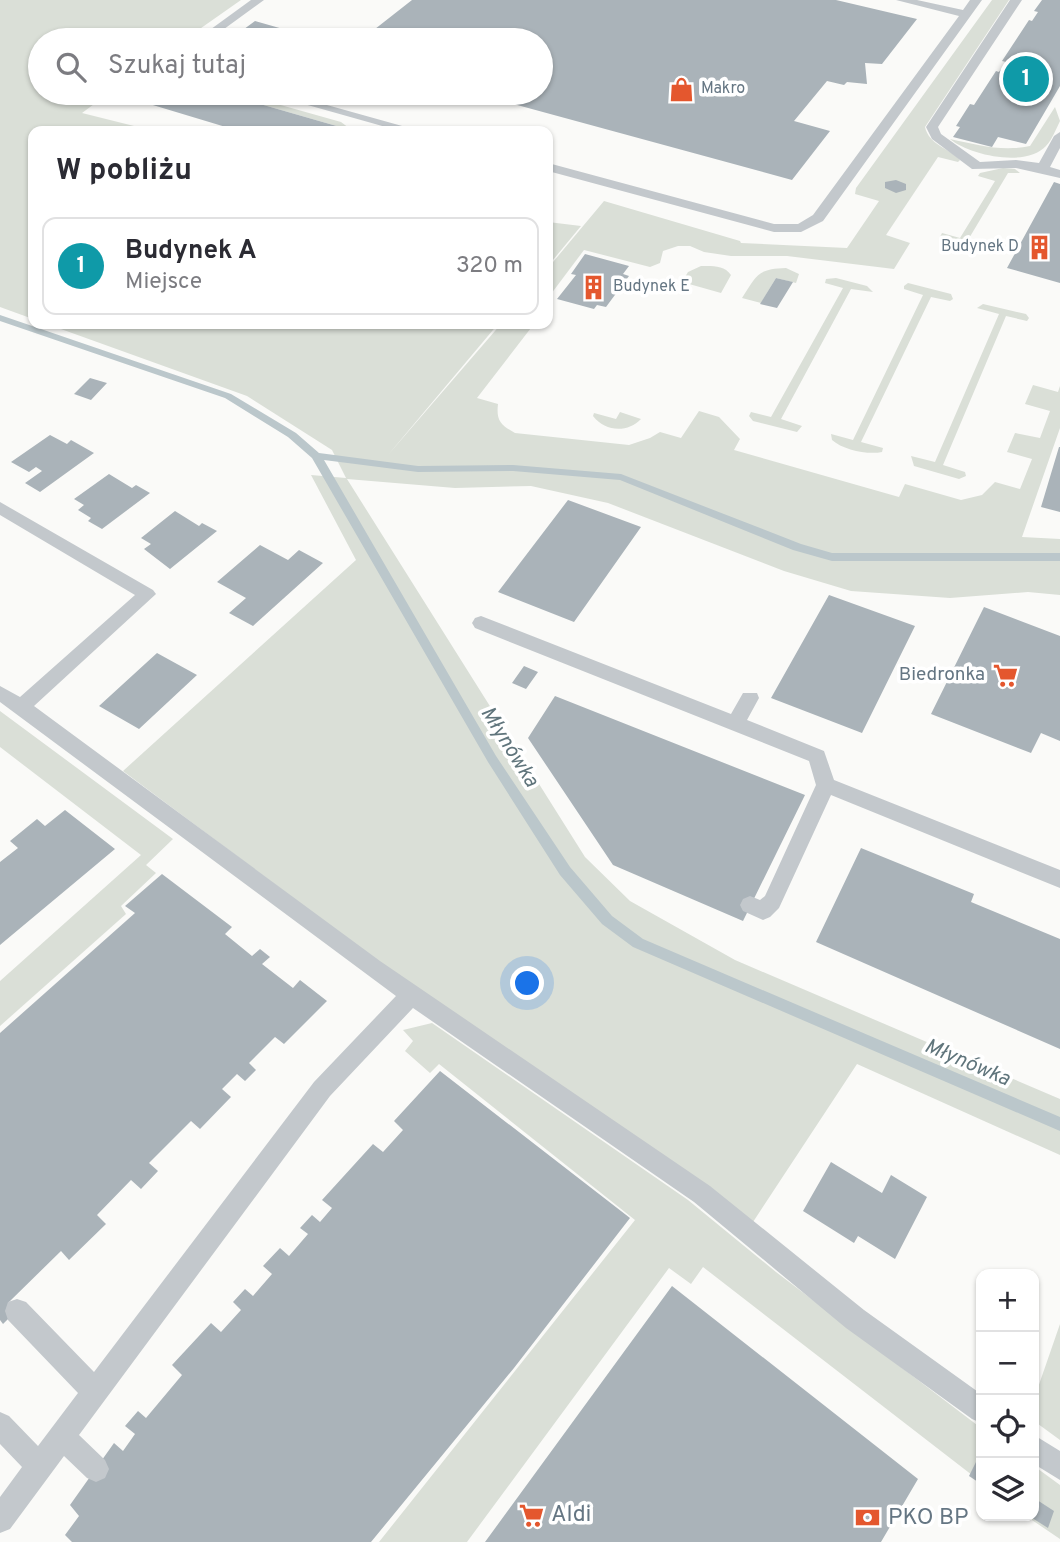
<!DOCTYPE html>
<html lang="pl">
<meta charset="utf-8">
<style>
:root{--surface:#fff;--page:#f2f2f3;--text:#2b2b33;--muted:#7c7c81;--line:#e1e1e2;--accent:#e4572e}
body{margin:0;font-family:Overpass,sans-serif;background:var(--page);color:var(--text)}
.controls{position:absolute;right:21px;bottom:21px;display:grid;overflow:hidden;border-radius:14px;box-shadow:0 2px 5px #0004}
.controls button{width:63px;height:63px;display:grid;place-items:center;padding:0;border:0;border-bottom:2px solid var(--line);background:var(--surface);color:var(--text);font:35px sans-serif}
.you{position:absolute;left:528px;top:984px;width:24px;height:24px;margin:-18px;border:5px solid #fff;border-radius:50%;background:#1a73e8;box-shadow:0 0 0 10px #1a73e833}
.badge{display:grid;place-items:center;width:46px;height:46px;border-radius:50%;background:var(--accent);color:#fff;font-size:23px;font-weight:700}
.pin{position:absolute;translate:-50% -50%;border:4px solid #fff;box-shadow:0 2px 7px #0006}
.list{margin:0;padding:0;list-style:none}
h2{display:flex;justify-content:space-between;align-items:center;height:91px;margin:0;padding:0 28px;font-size:30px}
h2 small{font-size:23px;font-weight:400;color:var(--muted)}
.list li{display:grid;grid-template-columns:46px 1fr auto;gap:21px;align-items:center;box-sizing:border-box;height:98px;margin:0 14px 14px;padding:0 14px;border:2px solid var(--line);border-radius:14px}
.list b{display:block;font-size:26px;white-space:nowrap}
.list p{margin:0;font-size:23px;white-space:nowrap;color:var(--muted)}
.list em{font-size:23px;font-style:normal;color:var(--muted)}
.icon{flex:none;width:38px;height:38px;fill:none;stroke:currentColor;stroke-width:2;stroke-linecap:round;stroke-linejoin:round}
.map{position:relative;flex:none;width:1060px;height:1542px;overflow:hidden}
.search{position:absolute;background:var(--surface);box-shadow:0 2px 5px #0004;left:28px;top:28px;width:525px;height:77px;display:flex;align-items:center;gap:18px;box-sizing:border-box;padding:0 24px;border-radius:38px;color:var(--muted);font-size:26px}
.panel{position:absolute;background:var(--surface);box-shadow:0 2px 5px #0004;left:28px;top:126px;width:525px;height:203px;border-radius:14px}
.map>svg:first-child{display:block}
.green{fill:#dadfd7}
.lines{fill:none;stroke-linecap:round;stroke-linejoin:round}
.stream{fill:#bbc7cb;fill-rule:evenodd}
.building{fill:#aab3b9}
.service{fill:#c3c8cc;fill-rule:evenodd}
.labels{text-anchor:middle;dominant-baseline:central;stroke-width:7;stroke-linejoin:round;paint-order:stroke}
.far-poi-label{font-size:16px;fill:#657683;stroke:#fff;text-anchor:start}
.poi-label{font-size:19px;fill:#657683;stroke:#fff;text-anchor:end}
.water-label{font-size:21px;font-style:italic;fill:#60757c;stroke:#fff}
.near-poi-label{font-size:23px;fill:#657683;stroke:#fff;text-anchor:start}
</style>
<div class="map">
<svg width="1060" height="1542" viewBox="0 0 1060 1542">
<rect width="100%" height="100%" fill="#fafaf8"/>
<path class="green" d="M0 0H241L184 40H40V93H109L82 113 154 131H33V319L0 307Z
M992 0H1009L925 127C929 145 949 148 960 160L958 162 938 157 886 235 910 243 894 269 787 256H731L704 252 690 246H678L663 251 660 263 650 267 584 250 548 298V268L604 201 740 241 741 243 847 248 879 201 855 194 856 188Z
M222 93H238L341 122 349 128 345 131H336L340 127Z
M1055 107 1060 121C1056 129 1052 140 1046 146 1026 168 969 155 950 139 978 145 1002 152 1030 146Z
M1003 168 1015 169 1020 173H1008L968 240 979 244 970 248 940 237 942 233 960 238 995 181 978 176 980 173Z
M548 222 581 226 548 266Z
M701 266C713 266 724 265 731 275L721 293 682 282 688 272Z
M786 268 799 274 796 283 776 278 761 303 742 298C757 275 757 269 786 268Z
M836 278 867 286 873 292 851 289 781 419 802 426 797 432 753 421 749 416 751 412 771 417 843 288 825 283 826 279Z
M908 283 951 294 953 299 950 301 931 297 861 442 883 448 882 452C868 455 843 450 832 440L831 434 853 440 923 295 904 289V286Z
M983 304 1026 314 1029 318 1027 321 1006 316 943 465 965 472 966 476 959 479 914 466 911 456 935 462 999 314 977 308Z
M47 324H498L388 455 501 324H534L477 398 498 404C496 421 501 425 515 433L629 445 650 438 660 432 681 438 699 411 719 417 740 439 734 450 899 497 905 484 961 500 982 495 995 482 1020 489 1032 459 1007 452 1015 433 1040 438 1050 411 1025 404 1033 385 1058 392 1060 386V428L1022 537 1060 539V595L1028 592 950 598 851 591 784 571 608 503 531 486 455 488 347 479 585 857 630 901 735 960 1060 1099V1155L857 1064 753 1222 383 965 123 771 356 560 311 475 346 478 332 450 247 396Z
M620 412 641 419C628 433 605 432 593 416L594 413 616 419Z
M0 711 173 839 146 865 156 873 121 906 126 914 0 1026V981L141 855 0 747Z
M432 1023 688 1200 776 1272 981 1428V1482L703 1267 691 1284 669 1268 467 1542H379L635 1220 439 1064 430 1073 405 1051 413 1041 403 1030Z
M1060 1324V1440L1034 1421V1399Z
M1034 1466 1060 1485V1539L1026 1516H1034Z"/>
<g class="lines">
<path class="stream" d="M0 315 231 394 296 433 319 453 418 466 513 465 621 474 801 544 832 553H1060V561H832L793 550 620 480 513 471 418 472 324 460 496 756 570 867 612 916 643 939 1060 1117V1131L633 947 602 924 560 875 488 762 312 458 288 437 225 398 0 321Z"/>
</g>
<path class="building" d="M412 0H836L917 19 882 64 865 63 867 84 847 82 844 85 827 81 794 121 830 131 792 180 477 94 541 93V40H361Z
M1042 0H1060V86L1026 144 998 137 992 147 953 137 960 127 956 126 970 104 974 105 996 71 999 72 1006 62 1002 61 1029 20 1032 21 1038 12 1034 11Z
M255 21 297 33 288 40H253L236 35Z
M113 93H222L340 127 335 131H239Z
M896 180 906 184V190L896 193 885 188V182Z
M1054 182 1060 184V283L1007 268Z
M585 254 629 266 623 274 629 276 606 307 597 305 594 309 557 299 576 275 571 274Z
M776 278 793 282 777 308 760 304Z
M90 378 107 383 91 400 74 394Z
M50 435 67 444 71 440 94 453 40 492 25 483 42 471 36 467 29 472 11 462Z
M1059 447H1060V512L1041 507Z
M109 474 132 488 136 485 150 493 102 529 88 521 91 518 78 510 84 505 74 499Z
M568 500 641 527 574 622 498 592Z
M175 511 199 526 202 523 217 531 170 569 144 549 151 544 141 538Z
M260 545 288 560 299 550 323 563 253 626 229 613 246 598 217 582Z
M829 595 915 626 862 733 771 698Z
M984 607 1060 636V741L1041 733 1031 753 931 714Z
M157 653 197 675 139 729 99 706Z
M524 666 538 672 526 689 512 683Z
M555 696 805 795 743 921 613 865 528 738Z
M65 810 115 849 0 945V862L18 848 10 841 37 819 45 826Z
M861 848 974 894 971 902 1060 939V1049L816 942Z
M162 874 232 927 225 934 252 956 260 949 270 957 262 964 293 988 300 980 327 1001 284 1044 275 1037 249 1063 256 1070 245 1081 237 1074 222 1089 231 1097 200 1129 191 1121 149 1163 158 1171 141 1189 131 1180 97 1215 106 1224 69 1260 61 1251 9 1302 17 1310 3 1324 0 1320V1033L135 913 125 906Z
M440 1071 630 1218 514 1368 371 1542H72L65 1535 79 1516 70 1505 114 1443 123 1451 135 1434 125 1426 138 1411 146 1418 182 1375 172 1365 211 1323 221 1332 241 1310 233 1302 245 1289 253 1296 272 1274 263 1266 280 1248 289 1256 308 1234 300 1228 312 1215 320 1222 332 1208 322 1200 373 1144 383 1152 403 1130 394 1121Z
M831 1162 882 1193 891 1175 927 1197 895 1259 858 1236 854 1243 803 1211Z
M672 1286 918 1479 881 1542H485Z
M977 1460 981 1463V1484L969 1476Z
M1034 1498 1054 1511 1048 1528 1029 1516H1034Z"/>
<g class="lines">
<path class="service" d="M251 0H264L209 40H196Z
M896 0H917L963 10 970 0H982L823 221 801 232H774L548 171V163L774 224H798L813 215 959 16Z
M1010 0H1022L938 127 941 134 980 162 1016 160 1039 163 1054 136 1060 132V148L1050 167 1060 170V178L1016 168 972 169 932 139 926 127Z
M265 93H284L420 131H400Z
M0 502 153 590 156 594 34 706 380 961 710 1186 864 1310 981 1394V1423L972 1419 846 1328 694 1202 413 1008 330 1096 79 1435 105 1460 109 1469 105 1478 96 1482 87 1478 64 1456 10 1529 0 1533V1497L22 1467 0 1444V1412L9 1416 38 1446 78 1393 8 1320 5 1311 8 1302 17 1299 26 1302 94 1372 314 1082 396 996 0 702V686L20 697 135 595 0 515Z
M481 616 731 714 743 693H757L759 698 747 720 824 751 834 780 1060 870V888L831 795 779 908 770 917 763 920 743 911 740 905 743 899 750 896 760 900 765 896 816 785 809 761 475 628 472 623 475 618Z
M1034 1435 1060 1451V1480L1034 1464Z"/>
</g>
<defs>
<symbol id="shop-bare" viewBox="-9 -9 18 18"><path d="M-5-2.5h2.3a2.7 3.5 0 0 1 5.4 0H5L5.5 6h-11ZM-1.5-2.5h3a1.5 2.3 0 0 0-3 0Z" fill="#e4572e" stroke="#fff" stroke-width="2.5" paint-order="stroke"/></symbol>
<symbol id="building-bare" viewBox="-9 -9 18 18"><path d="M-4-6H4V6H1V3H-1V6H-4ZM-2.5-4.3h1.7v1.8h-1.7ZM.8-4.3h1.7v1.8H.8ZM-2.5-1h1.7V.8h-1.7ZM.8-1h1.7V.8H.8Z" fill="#e4572e" stroke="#fff" stroke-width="2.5" paint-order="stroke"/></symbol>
<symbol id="supermarket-bare" viewBox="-9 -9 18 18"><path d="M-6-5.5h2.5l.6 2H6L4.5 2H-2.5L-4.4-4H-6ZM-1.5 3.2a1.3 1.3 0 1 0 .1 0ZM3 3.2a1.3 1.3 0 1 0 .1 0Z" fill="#e4572e" stroke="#fff" stroke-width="2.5" paint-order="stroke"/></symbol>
<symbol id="bank-bare" viewBox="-9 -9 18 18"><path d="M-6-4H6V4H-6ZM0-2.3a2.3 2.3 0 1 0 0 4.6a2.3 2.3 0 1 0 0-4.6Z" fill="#e4572e" stroke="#fff" stroke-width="2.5" paint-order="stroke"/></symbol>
</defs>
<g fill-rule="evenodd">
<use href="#shop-bare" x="664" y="72" width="35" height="35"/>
<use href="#building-bare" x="1022" y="230" width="35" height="35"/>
<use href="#building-bare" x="576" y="270" width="35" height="35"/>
<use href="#supermarket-bare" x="988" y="658" width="35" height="35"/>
<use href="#supermarket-bare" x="514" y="1498" width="35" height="35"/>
<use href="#bank-bare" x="850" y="1500" width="35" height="35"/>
</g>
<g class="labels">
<g class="far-poi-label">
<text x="701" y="89">Makro</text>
<text x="1019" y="247" text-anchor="end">Budynek D</text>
<text x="613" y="287">Budynek E</text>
</g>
<g class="poi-label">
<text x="985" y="675">Biedronka</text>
</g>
<g class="water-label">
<text transform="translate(509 747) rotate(58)">Młynówka</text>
<text transform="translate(967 1063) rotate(23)">Młynówka</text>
</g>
<g class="near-poi-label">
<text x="551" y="1515">Aldi</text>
<text x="888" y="1518">PKO BP</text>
</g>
</g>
</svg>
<div class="controls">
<button>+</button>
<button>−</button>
<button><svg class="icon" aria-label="locate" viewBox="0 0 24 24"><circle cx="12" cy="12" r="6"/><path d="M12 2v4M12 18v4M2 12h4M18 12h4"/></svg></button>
<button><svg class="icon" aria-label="layers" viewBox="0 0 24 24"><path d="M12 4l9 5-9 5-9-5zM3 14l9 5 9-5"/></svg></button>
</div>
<div class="you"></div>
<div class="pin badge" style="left:1026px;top:79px;background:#0f9aa8">1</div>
<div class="search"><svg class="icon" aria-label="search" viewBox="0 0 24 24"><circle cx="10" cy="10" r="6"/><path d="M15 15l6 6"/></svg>Szukaj tutaj</div>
<section class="panel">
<h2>W pobliżu<small></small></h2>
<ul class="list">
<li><span class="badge" style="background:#0f9aa8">1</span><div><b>Budynek A</b><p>Miejsce</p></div><em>320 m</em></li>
</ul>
</section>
</div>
